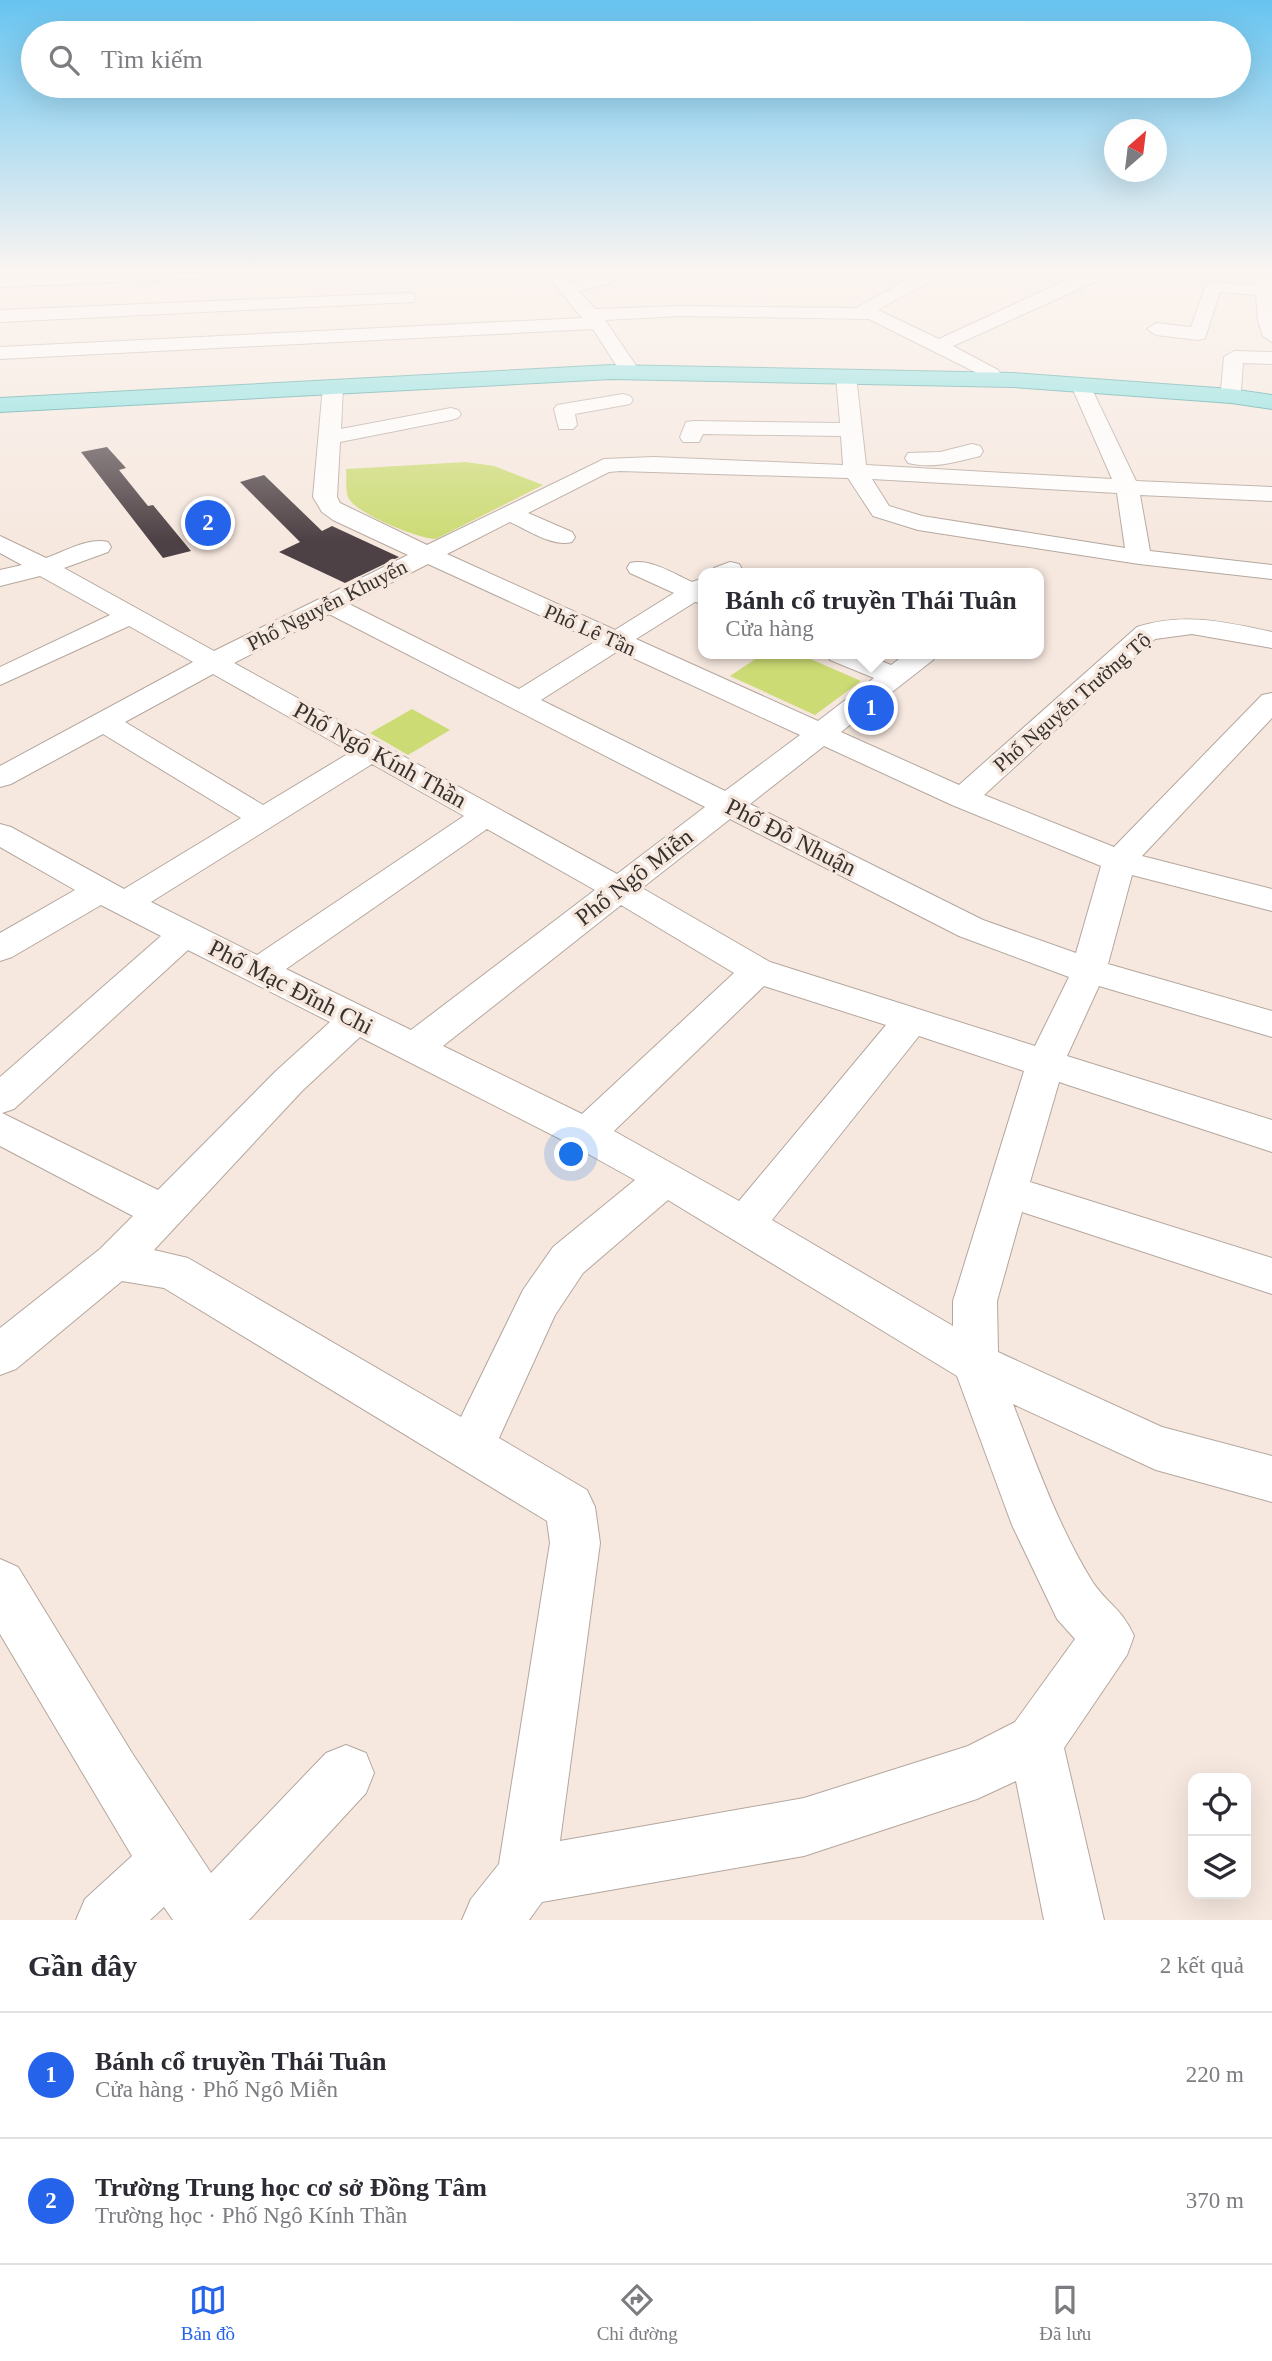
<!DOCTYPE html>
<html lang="vi">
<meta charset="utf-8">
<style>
:root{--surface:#fff;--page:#f7f7f7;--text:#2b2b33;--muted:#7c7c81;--line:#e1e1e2;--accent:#2563eb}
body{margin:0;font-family:Georgia,serif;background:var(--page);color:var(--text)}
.controls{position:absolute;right:21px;bottom:21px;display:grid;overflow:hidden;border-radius:14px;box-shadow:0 7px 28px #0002}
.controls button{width:63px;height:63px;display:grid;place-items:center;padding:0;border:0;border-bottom:2px solid var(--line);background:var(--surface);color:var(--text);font:35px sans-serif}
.compass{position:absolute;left:1104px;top:119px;width:63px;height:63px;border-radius:50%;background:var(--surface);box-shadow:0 7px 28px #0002;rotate:28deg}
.you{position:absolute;left:572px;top:1155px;width:24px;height:24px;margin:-18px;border:5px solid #fff;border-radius:50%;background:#1a73e8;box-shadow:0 0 0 10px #1a73e833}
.badge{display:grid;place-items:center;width:46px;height:46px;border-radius:50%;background:var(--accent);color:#fff;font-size:23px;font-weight:700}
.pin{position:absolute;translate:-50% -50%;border:4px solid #fff;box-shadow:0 2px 7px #0006}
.popup{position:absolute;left:698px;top:568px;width:346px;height:91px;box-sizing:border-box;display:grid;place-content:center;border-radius:14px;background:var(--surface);filter:drop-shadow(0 2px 5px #0005);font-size:23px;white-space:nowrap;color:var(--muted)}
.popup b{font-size:26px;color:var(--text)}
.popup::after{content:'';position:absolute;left:50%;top:100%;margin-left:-14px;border:14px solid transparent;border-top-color:var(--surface)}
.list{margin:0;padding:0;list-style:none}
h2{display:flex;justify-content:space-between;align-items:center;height:91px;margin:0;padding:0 28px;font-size:30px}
h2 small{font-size:23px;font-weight:400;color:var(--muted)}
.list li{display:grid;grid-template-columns:46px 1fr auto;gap:21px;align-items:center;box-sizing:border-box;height:126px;padding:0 28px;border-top:2px solid var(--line)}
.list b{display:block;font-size:26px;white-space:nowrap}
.list p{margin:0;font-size:23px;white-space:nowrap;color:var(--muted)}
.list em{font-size:23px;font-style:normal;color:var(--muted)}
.icon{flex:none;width:38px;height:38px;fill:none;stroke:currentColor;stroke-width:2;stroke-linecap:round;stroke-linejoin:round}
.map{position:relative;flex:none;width:1272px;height:1920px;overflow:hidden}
.search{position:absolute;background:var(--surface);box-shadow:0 7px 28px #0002;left:21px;right:21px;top:21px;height:77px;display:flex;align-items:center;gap:18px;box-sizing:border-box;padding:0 24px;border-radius:38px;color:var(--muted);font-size:26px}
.sheet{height:343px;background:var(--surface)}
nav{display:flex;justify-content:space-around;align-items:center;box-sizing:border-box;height:98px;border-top:2px solid var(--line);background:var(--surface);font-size:19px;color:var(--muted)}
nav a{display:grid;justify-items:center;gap:4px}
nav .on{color:var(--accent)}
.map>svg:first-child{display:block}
.green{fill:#ccdb74}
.building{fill:#4e4145}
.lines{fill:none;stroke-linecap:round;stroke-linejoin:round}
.minor-casing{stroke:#b4a79e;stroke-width:2}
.major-casing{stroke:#2b9494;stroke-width:2}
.minor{fill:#fff;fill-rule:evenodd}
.major{fill:#7cdfe0;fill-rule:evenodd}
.labels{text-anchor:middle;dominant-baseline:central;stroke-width:7;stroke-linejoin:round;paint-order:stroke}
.far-street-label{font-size:21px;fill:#37322e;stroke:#f6e8df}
.street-label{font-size:24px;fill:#37322e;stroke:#f6e8df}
</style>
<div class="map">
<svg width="1272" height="1920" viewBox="0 0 1272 1920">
<rect width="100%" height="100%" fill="#f6e8df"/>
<path class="green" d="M466 462 494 466 543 485 436 539C419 539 354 513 348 497 345 490 347 477 346 469Z
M763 654H799L861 681 815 715 730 676Z
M412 709 450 730 408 755 370 733Z"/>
<path class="building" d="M107 447 126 468 119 470 148 506 153 505 191 551 163 558 81 452Z
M264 475 322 531 332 526 399 557 345 583 279 552 300 542 240 482Z"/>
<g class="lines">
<defs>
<path id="minor" d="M95 273H216L207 278 0 287V277Z
M545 273H562L571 282 602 273H625C616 284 594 287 579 291L595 309 680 306 856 308 919 273H939L937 277 878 310 939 339 1073 277 1085 273H1109L1106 277 953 346 998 370 1001 374 998 378 991 380 869 319 680 316 605 320 637 367 627 373 620 371 593 329 0 359V347L582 318Z
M1255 273H1272V342L1263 336 1258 321 1256 295 1220 292 1205 338 1198 340 1156 335 1147 329 1156 323 1191 327 1207 282 1255 285Z
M407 293 413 294 416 298 413 302 0 322V310Z
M1234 351 1272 352V364L1243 363 1241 390 1238 394H1224L1221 390 1224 357Z
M846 370 853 372 856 376 866 465 1112 479 1071 385 1074 381H1088L1136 481 1272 487V501L1140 495 1150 551 1272 565V579L1139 564 918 530 873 516 848 478 620 471 609 472 528 513 572 532 575 537 572 542C552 547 528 530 510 522L447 554 615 630 674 593 630 573 627 568 630 563C650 558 674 574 692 582L703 578V604L695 602 636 639 818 721 874 678 830 660 827 654H863L891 665 906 654H936L933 660 841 732 959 785 1137 627C1184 612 1225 622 1272 632V648L1192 634 1155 639 984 795 1114 847 1262 695 1272 693V718L1142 856 1272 889V911L1132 875 1108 964 1272 1011V1037L1099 986 1067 1056 1272 1120V1152L1059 1082 1030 1182 1272 1258V1294L1022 1212 997 1301 998 1352 1162 1427 1272 1456V1502L1156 1470 1013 1404C1036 1463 1058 1526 1092 1581 1106 1603 1122 1608 1134 1636L1127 1655 1064 1748 1104 1920H1044L1016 1781 977 1799 804 1856 542 1902 529 1920H462L471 1899 499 1864 550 1543 547 1521 164 1288 122 1281 16 1369 0 1375V1328L100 1249 133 1216 0 1146V1077L161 936 101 905 12 957 0 961V933L75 890 0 847V824L11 827 124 889 241 818 103 734 11 784 0 787V766L193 662 129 626 0 685V667L110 615 40 576 0 586V570L22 565 0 553V536L46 558C64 552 88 537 108 542L111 547 108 552 64 568 214 651 408 555 333 520 322 512 313 497 323 386 326 382H340L343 386 341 429 451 408 458 410 461 414 458 418 451 420 340 442 337 497 340 503 427 545 604 459 654 457 843 465 841 436 703 434 699 442H683L680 437 686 422 694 421 840 423 836 376 839 372ZM872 479 1117 493 1125 548 922 516 889 506ZM428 564 596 641 519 689 349 604ZM329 614 705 807 617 874 234 663ZM618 651 800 735 725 791 541 700ZM213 674 351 752 263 805 125 722ZM824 746 952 805 1101 866 1076 953 983 920 750 804ZM372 764 464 816 257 955 151 902ZM730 819 959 936 1069 977 1035 1046 770 962 642 888ZM487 829 595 890 411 1030 286 969ZM621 905 734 973 582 1114 443 1046ZM188 950 330 1022 276 1071 158 1190 2 1113 14 1109ZM764 986 886 1025 739 1201 614 1131ZM919 1036 1024 1071 953 1301V1326L772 1220ZM360 1037 572 1145 635 1180 553 1247 523 1290 461 1417 188 1258 154 1250 302 1091ZM668 1200 957 1376 1012 1525 1057 1619 1075 1639 1015 1722 968 1746 804 1798 560 1841 600 1543 595 1507 587 1490 499 1438 555 1315 583 1273Z
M623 394 630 396 633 400 630 404 575 414 577 425 573 429H559L554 409 557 405Z
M972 444 980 446 983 451 980 456C956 462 933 469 908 463L905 458 908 453 940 452Z
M730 562 739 564 742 569 740 573H710L714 568Z
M0 1559 18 1567 132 1753 211 1873 326 1753 346 1745 366 1753 374 1773 366 1793 249 1920H173L164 1907 150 1920H76L85 1899 132 1856 0 1634Z"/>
<path id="major" d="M611 365 1013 373 1231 389 1272 395V409L1231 403 1013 387 611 379 0 412V398Z"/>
</defs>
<use href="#minor" class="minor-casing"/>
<use href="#major" class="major-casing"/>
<use href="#minor" class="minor"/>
<use href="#major" class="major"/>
</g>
<linearGradient id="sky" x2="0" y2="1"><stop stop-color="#67c4f0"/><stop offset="0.5" stop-color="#fbf5f1"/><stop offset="1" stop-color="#fbf5f1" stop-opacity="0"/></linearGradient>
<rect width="1272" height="541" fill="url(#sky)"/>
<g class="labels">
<g class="far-street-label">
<text transform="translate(327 605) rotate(-27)">Phố Nguyễn Khuyến</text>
<text transform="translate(590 630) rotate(24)">Phố Lê Tần</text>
<text transform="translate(1072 702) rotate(-41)">Phố Nguyễn Trường Tộ</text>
</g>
<g class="street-label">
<text transform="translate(380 755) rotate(29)">Phố Ngô Kính Thần</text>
<text transform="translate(791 837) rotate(27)">Phố Đỗ Nhuận</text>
<text transform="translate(634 877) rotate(-38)">Phố Ngô Miễn</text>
<text transform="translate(291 987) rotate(27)">Phố Mạc Đĩnh Chi</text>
</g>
</g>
</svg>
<div class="controls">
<button><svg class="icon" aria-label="locate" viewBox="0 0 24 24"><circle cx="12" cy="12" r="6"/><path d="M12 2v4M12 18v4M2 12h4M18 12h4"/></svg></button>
<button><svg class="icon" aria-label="layers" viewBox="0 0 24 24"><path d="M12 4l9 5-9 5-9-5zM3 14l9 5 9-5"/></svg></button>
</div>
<svg class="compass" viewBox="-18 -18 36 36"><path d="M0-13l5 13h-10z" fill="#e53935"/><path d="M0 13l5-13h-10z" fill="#7c7c81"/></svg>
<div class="you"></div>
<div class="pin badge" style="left:871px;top:708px">1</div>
<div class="popup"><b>Bánh cổ truyền Thái Tuân</b>Cửa hàng</div>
<div class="pin badge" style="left:208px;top:523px">2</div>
<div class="search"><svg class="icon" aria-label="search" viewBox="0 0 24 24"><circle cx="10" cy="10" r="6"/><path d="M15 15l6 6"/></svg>Tìm kiếm</div>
</div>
<section class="sheet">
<h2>Gần đây<small>2 kết quả</small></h2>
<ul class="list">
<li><span class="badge">1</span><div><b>Bánh cổ truyền Thái Tuân</b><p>Cửa hàng · Phố Ngô Miễn</p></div><em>220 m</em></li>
<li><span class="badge">2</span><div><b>Trường Trung học cơ sở Đồng Tâm</b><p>Trường học · Phố Ngô Kính Thần</p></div><em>370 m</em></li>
</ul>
</section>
<nav>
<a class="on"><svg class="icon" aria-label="map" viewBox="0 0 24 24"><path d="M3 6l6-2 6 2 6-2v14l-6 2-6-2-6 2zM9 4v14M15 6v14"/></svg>Bản đồ</a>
<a><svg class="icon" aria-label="directions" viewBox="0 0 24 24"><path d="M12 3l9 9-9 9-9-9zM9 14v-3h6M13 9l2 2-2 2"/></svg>Chỉ đường</a>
<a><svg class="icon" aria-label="saved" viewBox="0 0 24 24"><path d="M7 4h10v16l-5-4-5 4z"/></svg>Đã lưu</a>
</nav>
